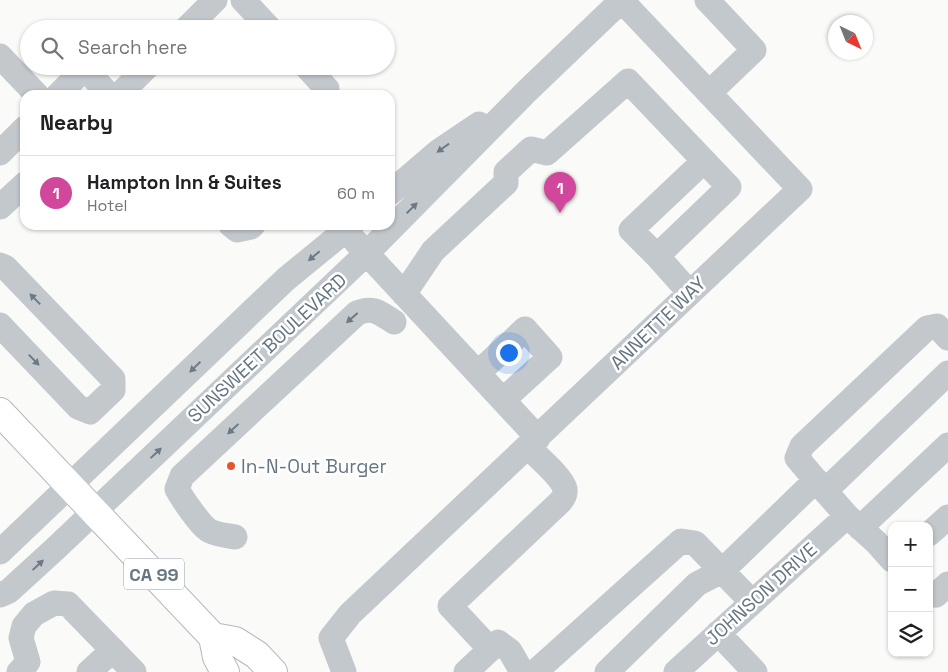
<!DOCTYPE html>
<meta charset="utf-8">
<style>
:root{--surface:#fff;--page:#f2f2f2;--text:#202124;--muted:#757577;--line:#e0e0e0;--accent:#e4572e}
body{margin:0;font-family:"Space Grotesk",sans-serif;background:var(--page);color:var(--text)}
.controls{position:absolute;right:15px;bottom:15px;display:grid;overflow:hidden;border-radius:10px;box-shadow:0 1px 4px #0004}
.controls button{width:45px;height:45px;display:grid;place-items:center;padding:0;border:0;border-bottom:1px solid var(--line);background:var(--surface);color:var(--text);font:25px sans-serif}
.compass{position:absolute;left:828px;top:15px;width:45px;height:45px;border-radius:50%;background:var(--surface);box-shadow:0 1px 4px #0004;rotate:137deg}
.you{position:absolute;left:508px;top:352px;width:18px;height:18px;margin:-12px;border:4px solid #fff;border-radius:50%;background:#1a73e8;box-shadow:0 0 0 8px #1a73e833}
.badge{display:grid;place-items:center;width:32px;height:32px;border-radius:50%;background:var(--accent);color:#fff;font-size:16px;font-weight:700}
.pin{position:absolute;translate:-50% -41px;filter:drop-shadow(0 1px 2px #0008)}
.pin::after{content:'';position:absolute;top:26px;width:18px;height:15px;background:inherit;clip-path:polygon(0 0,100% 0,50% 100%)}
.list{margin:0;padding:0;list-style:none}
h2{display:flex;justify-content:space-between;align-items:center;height:65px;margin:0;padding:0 20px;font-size:21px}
h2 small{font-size:16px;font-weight:400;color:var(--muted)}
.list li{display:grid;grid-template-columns:32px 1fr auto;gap:15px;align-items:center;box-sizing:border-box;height:75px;padding:0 20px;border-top:1px solid var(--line)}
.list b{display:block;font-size:19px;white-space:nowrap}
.list p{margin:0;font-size:16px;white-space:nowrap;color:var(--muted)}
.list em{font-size:16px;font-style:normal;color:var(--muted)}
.icon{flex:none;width:28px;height:28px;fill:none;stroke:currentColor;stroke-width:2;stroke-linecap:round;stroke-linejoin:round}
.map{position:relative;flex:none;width:948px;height:672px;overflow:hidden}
.search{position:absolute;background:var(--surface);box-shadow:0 1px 4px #0004;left:20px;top:20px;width:375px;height:55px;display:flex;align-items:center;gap:12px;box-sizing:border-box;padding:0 18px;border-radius:28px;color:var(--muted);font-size:19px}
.panel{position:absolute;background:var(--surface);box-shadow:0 1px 4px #0004;left:20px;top:90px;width:375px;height:140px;border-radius:15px}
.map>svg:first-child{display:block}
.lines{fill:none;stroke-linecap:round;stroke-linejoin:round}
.highway-casing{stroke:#b4b9bd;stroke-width:30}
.minor{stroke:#c3c8cc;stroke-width:25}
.highway{stroke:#fff;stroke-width:28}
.oneway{fill:#6a7a87}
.poi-dot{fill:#e4572e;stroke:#fff;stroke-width:2}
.labels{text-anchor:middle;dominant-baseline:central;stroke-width:5;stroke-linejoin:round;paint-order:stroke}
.shield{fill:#fff;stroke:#939fa8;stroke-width:1}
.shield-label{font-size:18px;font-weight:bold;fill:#657683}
.street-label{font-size:19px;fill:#657683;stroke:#fff}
.poi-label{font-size:19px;fill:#657683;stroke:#fff;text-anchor:start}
</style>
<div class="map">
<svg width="948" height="672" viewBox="0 0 948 672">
<rect width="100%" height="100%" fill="#fafaf8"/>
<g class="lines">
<defs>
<path id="highway" d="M0 412 213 637 217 657 225 672
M213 637 235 641 257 655 273 672"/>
</defs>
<use href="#highway" class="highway-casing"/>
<path class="minor" d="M243 0 270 29
M707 0 754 50 709 93
M186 29 215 0
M0 56 37 95
M83 66 109 95
M306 66 327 89 326 95
M58 95 85 68
M119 95 148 66
M0 153 25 128
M390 193 439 151 479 124
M0 207 25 184
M231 225 237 230 251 227 253 225
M356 242 538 438
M657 256 631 230 704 161
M0 265 5 267 113 379V390L90 412 78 407 0 325
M404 294 433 251 506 183V172L531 149 547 153 628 81 729 187 657 256 690 293
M478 373 525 329 550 357 503 400
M825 491 797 458 802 446 927 328 937 326 948 338
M860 528 948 445
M929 534 948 517
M235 537C226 535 216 535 208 530 199 523 183 500 177 489L182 476 357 313C373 306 380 313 394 322
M0 552 286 279 352 225
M892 560 876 542 847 516 825 491 948 373
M929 592 936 595 948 584
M0 595 9 591 56 548 367 253 527 91 622 0
M718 633 755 672
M490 649 450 606 559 503C563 499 566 495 565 489 562 477 537 456 528 447
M19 672 28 662 21 638 24 626 34 614 54 603 68 604 134 672
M89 672 113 650
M344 672 331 638 350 614 800 189 621 0
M466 672 498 642 510 651 522 672
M535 672 681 541 695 543 722 571 816 480
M607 672 697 584 722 571 752 602
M676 672 847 516"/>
<use href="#highway" class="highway"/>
</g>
<defs><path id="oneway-solid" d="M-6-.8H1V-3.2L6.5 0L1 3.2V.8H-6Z" transform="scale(1.25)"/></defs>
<g class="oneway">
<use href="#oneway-solid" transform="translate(443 148) rotate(144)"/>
<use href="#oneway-solid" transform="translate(412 208) rotate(-45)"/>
<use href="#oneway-solid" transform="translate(314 256) rotate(140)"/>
<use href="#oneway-solid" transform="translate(35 299) rotate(-134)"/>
<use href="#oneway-solid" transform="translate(352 318) rotate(139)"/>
<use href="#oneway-solid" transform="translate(34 360) rotate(46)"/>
<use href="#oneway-solid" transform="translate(195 367) rotate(136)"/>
<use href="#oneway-solid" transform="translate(233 429) rotate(137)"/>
<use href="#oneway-solid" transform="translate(156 453) rotate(-43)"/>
<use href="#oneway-solid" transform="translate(38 565) rotate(-43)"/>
</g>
<circle class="poi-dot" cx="231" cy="466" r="5"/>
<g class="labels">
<rect class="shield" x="124" y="558.5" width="60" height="31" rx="4"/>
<g class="shield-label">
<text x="154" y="574">CA 99</text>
</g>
<g class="street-label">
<text transform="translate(658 323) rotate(-44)">ANNETTE WAY</text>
<text transform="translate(267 348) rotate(-43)">SUNSWEET BOULEVARD</text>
<text transform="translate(761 594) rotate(-42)">JOHNSON DRIVE</text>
</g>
<g class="poi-label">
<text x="241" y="466">In-N-Out Burger</text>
</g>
</g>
</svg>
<div class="controls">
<button>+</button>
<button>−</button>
<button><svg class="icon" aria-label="layers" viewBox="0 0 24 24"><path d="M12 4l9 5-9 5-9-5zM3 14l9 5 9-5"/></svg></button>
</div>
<svg class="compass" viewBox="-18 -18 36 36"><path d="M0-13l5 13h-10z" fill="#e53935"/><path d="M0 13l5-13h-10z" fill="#757577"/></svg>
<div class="you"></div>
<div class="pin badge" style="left:560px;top:213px;background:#d1479c">1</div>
<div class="search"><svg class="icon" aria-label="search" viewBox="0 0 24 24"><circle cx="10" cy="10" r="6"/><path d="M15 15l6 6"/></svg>Search here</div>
<section class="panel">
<h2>Nearby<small></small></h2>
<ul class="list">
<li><span class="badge" style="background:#d1479c">1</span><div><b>Hampton Inn &amp; Suites</b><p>Hotel</p></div><em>60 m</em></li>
</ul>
</section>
</div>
